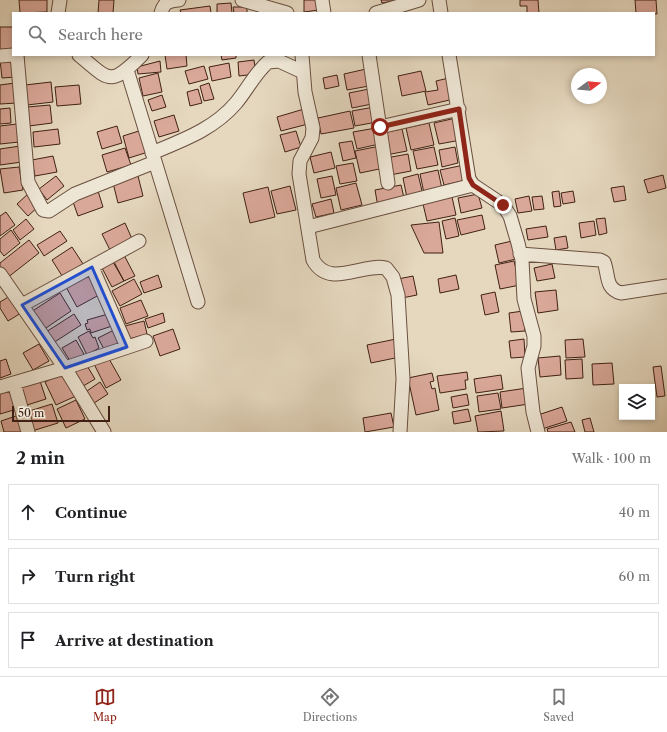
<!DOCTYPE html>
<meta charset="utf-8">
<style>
:root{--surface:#fff;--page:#f2f2f2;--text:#202124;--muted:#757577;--line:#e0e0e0;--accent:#8f2418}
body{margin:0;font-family:"Libre Caslon Text",serif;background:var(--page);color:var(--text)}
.controls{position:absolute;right:12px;bottom:12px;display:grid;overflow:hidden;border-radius:0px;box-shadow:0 2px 6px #0003}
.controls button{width:36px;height:36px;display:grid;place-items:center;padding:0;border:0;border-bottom:1px solid var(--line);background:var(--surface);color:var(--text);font:20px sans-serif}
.compass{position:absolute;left:571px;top:68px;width:36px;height:36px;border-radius:50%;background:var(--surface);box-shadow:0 2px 6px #0003;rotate:74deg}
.scale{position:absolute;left:12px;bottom:10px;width:98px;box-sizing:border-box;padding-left:4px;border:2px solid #412114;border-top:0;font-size:11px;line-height:14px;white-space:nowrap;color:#412114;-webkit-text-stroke:3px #eee6d5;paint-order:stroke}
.stop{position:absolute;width:12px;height:12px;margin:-9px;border:3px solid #8f2418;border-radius:50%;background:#fff}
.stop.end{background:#8f2418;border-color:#fff;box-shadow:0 1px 4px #0008}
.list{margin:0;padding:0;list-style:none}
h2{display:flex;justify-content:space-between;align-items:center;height:52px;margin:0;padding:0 16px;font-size:17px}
h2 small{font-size:13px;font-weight:400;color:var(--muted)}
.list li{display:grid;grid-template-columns:26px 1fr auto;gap:12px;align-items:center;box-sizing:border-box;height:56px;margin:0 8px 8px;padding:0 8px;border:1px solid var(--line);border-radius:0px}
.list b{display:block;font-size:15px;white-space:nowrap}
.list em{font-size:13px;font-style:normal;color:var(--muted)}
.icon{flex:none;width:22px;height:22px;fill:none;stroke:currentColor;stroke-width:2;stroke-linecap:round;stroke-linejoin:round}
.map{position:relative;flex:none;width:667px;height:432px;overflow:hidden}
.search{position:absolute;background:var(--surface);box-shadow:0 2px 6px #0003;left:12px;right:12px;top:12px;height:44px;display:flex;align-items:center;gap:10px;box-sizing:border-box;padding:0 14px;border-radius:0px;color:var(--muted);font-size:15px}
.sheet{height:244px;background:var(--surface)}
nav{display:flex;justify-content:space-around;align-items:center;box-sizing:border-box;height:56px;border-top:1px solid var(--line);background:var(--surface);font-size:11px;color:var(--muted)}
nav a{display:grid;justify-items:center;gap:2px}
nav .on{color:var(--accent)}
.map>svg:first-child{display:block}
.building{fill:#daa899;stroke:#412114}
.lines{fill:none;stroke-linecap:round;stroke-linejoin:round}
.street-casing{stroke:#6a4f3f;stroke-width:15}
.street{stroke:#eee6d5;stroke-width:13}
.route{stroke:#8f2418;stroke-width:5}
.marked{fill:#1d4ed8;fill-opacity:0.2;stroke:#1d4ed8;stroke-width:3;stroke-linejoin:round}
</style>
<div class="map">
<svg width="667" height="432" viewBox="0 0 667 432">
<rect width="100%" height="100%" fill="#e5d8bf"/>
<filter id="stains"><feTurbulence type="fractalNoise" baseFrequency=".005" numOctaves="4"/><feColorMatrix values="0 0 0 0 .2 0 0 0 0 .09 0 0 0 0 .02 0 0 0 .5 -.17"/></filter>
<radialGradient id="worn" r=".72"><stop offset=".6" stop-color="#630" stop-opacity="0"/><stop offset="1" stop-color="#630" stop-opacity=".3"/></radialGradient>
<path class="building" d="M19 0H47V12L20 13Z
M99 0H114L113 13H98Z
M304 0H318L319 10 304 12Z
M381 0H398L382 3Z
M520 0H538L539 13H527V6H520Z
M635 0H656L657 14 636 13Z
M231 3 232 13H217V4Z
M210 6 211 13H181L180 10Z
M233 7H247V13H234Z
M0 27H13V51H0Z
M165 55H186L187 66 167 69Z
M221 55H236V58L222 60Z
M14 58 16 77 2 78 0 60Z
M254 60 256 74 239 76 238 62Z
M160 61 161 72 138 74 137 67Z
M229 63 231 77 212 81 209 67Z
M204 66 208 79 189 84 185 71Z
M366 69 369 86 347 90 344 74Z
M421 71 426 91 402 96 398 76Z
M158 73 162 92 143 96 139 78Z
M337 75 339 86 325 89 323 78Z
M449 78 454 99 428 105 425 92 438 90 436 81Z
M51 82 53 102 27 105 25 85Z
M15 83 17 103 0 104V85Z
M209 83 214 99 204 101 200 86Z
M79 85 81 104 57 106 55 87Z
M198 89 202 103 190 106 187 92Z
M369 89 372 104 352 108 349 93Z
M162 95 166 107 152 111 148 100Z
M50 105 52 123 29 126 27 107Z
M374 107 377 122 355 126 352 111Z
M10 108 11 123 0 124V109Z
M304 109 308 124 281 131 277 117Z
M350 111 354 128 321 134 318 118Z
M174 115 179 131 159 137 154 121Z
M456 118 461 140 439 144 434 123Z
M429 123 434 145 411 150 406 128Z
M17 124 19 142 0 144V126Z
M117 126 122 143 102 149 97 132Z
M376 128 379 144 357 149 353 132Z
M58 129 60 144 34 147 33 132Z
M402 129 407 151 386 155 382 133Z
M142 130 148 152 129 158 123 136Z
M296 131 301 147 285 152 280 135Z
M352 141 356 158 343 161 339 143Z
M20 146 22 162 0 165V149Z
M380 146 384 168 360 173 355 151Z
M434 147 438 165 417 169 413 151Z
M455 147 458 163 442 167 439 150Z
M125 148 131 165 107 172 102 155Z
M331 152 335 168 314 173 310 157Z
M408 154 411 171 390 175 386 158Z
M53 156 57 172 35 176 32 160Z
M353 163 357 181 340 184 336 166Z
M464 165 467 180 444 185 440 170Z
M19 167 23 190 4 193 0 169Z
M438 170 442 189 424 193 420 174Z
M418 174 423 195 407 198 403 178Z
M663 175 666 188 648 193 644 180Z
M56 176 64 186 47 200 39 189Z
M138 176 143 196 118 203 113 183Z
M332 176 336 195 321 198 317 179Z
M356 183 362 205 341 210 336 188Z
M401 185 405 202 378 207 375 190Z
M290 186 296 210 277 214 271 191Z
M624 186 626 200 614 202 611 188Z
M268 187 275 217 250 223 243 193Z
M98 191 103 207 78 216 72 199Z
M559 191 561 206 554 207 552 192Z
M573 191 575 202 563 204 561 193Z
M29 193 40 205 28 216 17 204Z
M478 194 482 208 461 213 458 198Z
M529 196 532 211 518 213 515 199Z
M542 196 544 209 534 210 532 197Z
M452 197 456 215 427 221 423 204Z
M331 199 334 213 316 217 312 204Z
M6 212 15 225 0 236V216Z
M482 215 485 229 461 235 457 220Z
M455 218 459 236 446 239 442 221Z
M605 218 607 233 599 235 596 219Z
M26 219 34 229 20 240 13 230Z
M594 221 596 235 581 238 579 223Z
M439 222 443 253H424L411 225Z
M125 223 133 241 111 252 102 234Z
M546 226 548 237 528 240 526 229Z
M11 230 20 243 4 256 0 251V239Z
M60 231 67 241 44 256 37 245Z
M566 236 568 248 556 250 554 238Z
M29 240 39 253 7 278 0 269V263Z
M512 241 516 259 499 263 495 245Z
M72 247 85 267 64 279 52 260Z
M124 255 135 276 124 281 113 260Z
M514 261 520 285 500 289 495 265Z
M113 262 124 281 112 287 102 268Z
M552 264 555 278 537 281 534 268Z
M89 274 99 295 77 307 66 287Z
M158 275 162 287 144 293 140 282Z
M456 275 459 289 440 293 438 279Z
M413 276 417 295 402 298 398 279Z
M134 279 142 294 120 306 112 291Z
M556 290 558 310 538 313 535 292Z
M495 292 499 312 485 315 481 295Z
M60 293 71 311 43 330 31 312Z
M10 296 21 313 8 321 0 308V302Z
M141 300 148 316 126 324 120 308Z
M523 311 525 331 511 332 509 313Z
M163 313 165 322 148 328 145 319Z
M74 314 81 325 53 343 46 332Z
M108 314 112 326 91 333 90 329 87 330 85 324 88 323 87 320Z
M144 321 147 334 129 339 125 326Z
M173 329 180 349 160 356 153 336Z
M114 330 121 343 105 351 98 338Z
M89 331 93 338 95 337 99 348 87 355 78 337Z
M396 339 400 357 371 363 367 345Z
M524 339 525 357 511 358 509 341Z
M583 339 585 357 566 358 565 340Z
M76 340 85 356 72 364 62 348Z
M39 344 49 361 33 370 23 353Z
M560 356 561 375 540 377 538 358Z
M108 357 121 380 106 388 94 364Z
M6 359 11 374 0 378V361Z
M582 359 583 378 566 379 565 360Z
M612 363 614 384 593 385 592 364Z
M86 364 95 379 80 388 71 374Z
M661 366 665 396 657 397 653 367Z
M65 372 76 396 56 405 45 382Z
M467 372 468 380H465L466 389 440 393 437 376Z
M432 373 434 381 430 382 432 389 435 388 439 410 416 415 408 378Z
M501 375 503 389 476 393 474 379Z
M40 381 46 399 24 406 18 388Z
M100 382 108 394 91 405 84 393Z
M9 387 17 409 0 414V390Z
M527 388 529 404 502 408 500 392Z
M498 393 501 409 479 412 477 396Z
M467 394 469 405 453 408 451 397Z
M76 400 85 419 66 428 57 409Z
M52 404 58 423 32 431 26 412Z
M562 407 567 421 542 429 538 415Z
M468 409 471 421 454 424 452 412Z
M501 411 504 431 478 432 475 416Z
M391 413 394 427 365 432 363 418Z
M19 415 24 432H4L1 421Z
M590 418 594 432H585L582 420Z
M571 422 575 432H548L547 429Z"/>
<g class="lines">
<defs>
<path id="street" d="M242 0 287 13
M322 0 324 13
M439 0 441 13
M58 13 60 0
M161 13C164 2 168 1 179 0
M376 13 419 0
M17 55 28 182 43 210 49 211 75 194 155 162
M79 55C110 81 110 87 142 55
M302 55 305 92 313 128 312 138 300 161 299 174 313 260C329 289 361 263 386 268L393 277 398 295 403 379 400 432
M369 55 388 183
M449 55 469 179 473 185 503 205 510 216 518 243 522 260 524 299 534 336V346L528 368 533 412 538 432
M0 56 13 55
M127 70 198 302
M380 127 459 109
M152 153C183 140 214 129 236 103 247 90 255 73 268 62L279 61 303 72
M308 227 473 185
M520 254 600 260 604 262C609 275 605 289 621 293L667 286
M92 267 127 347
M0 274 65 368 104 432
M22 305 139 241
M14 383 28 432
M0 387 65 368 146 341"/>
</defs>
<use href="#street" class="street-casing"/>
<use href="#street" class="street"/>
</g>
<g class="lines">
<path class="route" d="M380 127 459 109 469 178 473 185 503 205"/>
</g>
<path class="marked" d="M92 267 127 347 65 368 22 305Z"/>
<rect width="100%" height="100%" filter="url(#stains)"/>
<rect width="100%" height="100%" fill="url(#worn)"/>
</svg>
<div class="controls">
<button><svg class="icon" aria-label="layers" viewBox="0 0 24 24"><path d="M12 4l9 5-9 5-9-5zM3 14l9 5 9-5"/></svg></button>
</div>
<svg class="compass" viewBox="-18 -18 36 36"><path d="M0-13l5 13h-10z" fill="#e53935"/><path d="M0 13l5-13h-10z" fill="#757577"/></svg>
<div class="scale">50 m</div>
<div class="stop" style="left:380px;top:127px"></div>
<div class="stop end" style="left:503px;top:205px"></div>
<div class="search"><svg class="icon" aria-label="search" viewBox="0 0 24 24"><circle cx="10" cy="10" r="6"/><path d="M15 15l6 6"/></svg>Search here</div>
</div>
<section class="sheet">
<h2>2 min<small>Walk · 100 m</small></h2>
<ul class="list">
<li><svg class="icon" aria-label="ahead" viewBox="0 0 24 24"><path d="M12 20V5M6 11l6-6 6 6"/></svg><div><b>Continue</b></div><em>40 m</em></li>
<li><svg class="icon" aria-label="right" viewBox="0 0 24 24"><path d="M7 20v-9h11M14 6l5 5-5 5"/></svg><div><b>Turn right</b></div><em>60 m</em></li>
<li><svg class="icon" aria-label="arrive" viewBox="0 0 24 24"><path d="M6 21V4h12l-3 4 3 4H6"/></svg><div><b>Arrive at destination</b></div></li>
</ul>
</section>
<nav>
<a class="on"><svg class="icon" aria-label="map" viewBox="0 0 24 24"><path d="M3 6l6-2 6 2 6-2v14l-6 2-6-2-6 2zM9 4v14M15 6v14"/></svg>Map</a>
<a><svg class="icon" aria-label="directions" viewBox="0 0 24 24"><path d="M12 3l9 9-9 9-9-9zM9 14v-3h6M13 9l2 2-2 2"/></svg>Directions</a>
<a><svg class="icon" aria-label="saved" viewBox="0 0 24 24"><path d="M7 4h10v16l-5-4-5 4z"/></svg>Saved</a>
</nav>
